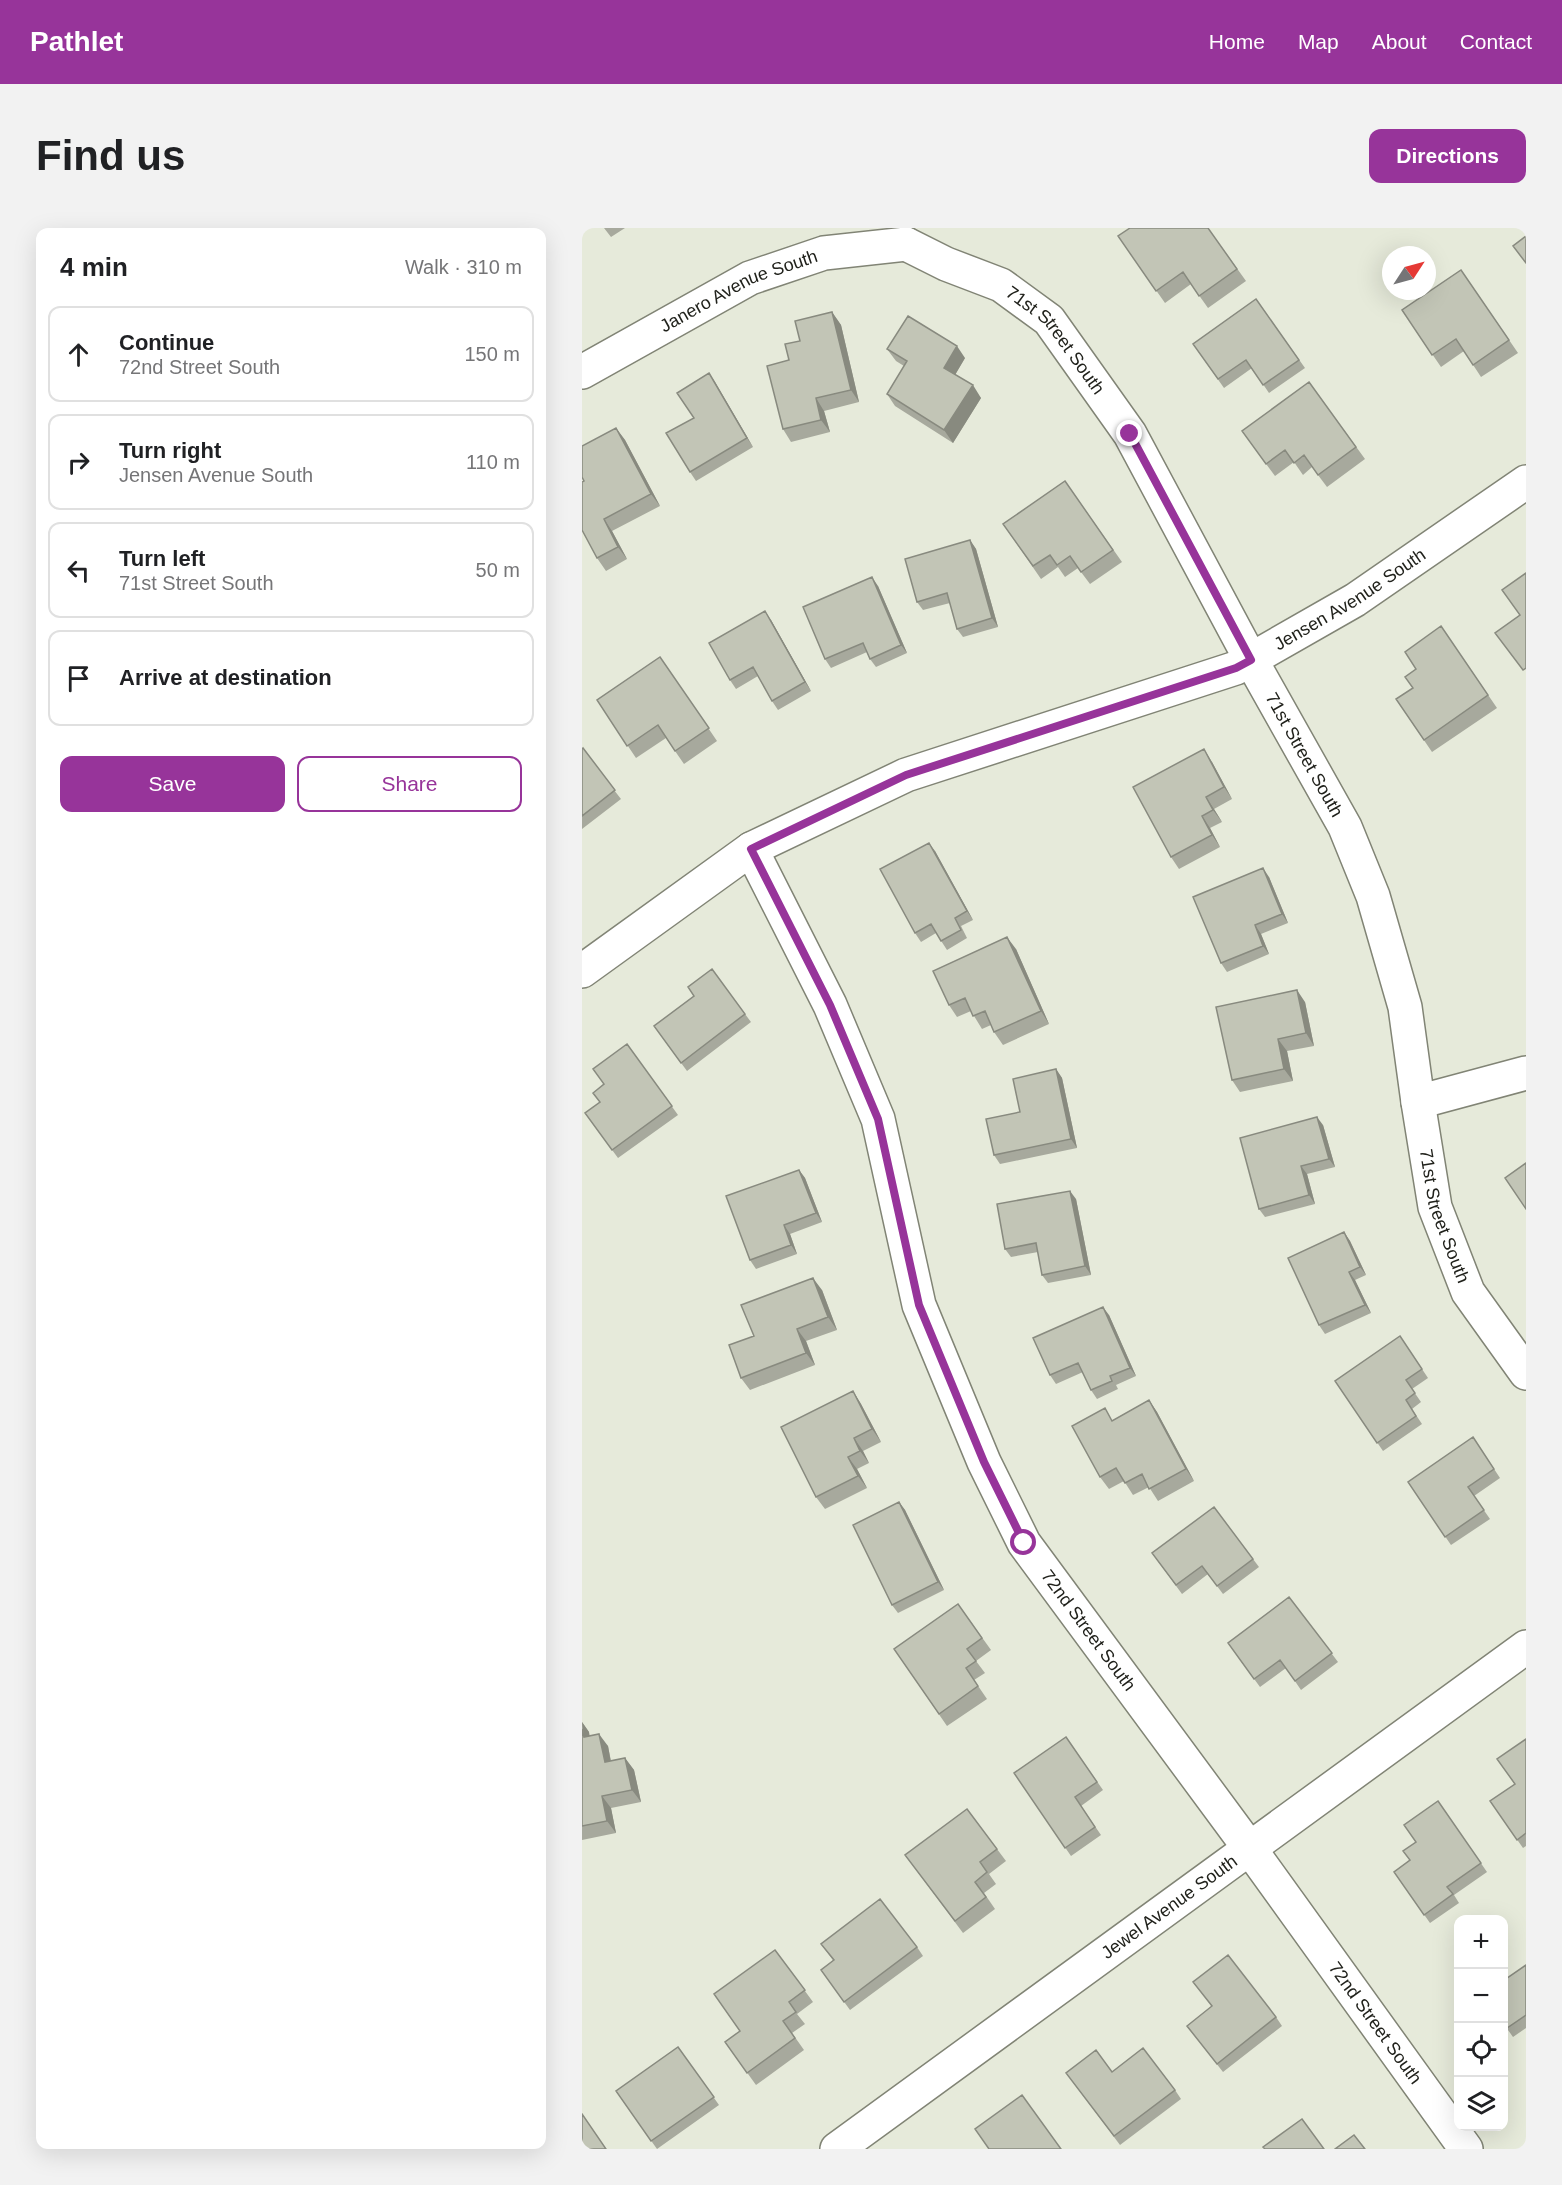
<!DOCTYPE html>
<meta charset="utf-8">
<style>
:root{--surface:#fff;--page:#f2f2f2;--text:#202124;--muted:#757577;--line:#e0e0e0;--accent:#97349a}
body{margin:0;font-family:Helvetica,sans-serif;background:var(--page);color:var(--text)}
.controls{position:absolute;right:18px;bottom:18px;display:grid;overflow:hidden;border-radius:12px;box-shadow:0 6px 24px #0002}
.controls button{width:54px;height:54px;display:grid;place-items:center;padding:0;border:0;border-bottom:2px solid var(--line);background:var(--surface);color:var(--text);font:30px sans-serif}
.compass{position:absolute;left:800px;top:18px;width:54px;height:54px;border-radius:50%;background:var(--surface);box-shadow:0 6px 24px #0002;rotate:54deg}
.stop{position:absolute;width:18px;height:18px;margin:-14px;border:4px solid #97349a;border-radius:50%;background:#fff}
.stop.end{background:#97349a;border-color:#fff;box-shadow:0 2px 6px #0008}
.list{margin:0;padding:0;list-style:none}
h2{display:flex;justify-content:space-between;align-items:center;height:78px;margin:0;padding:0 24px;font-size:26px}
h2 small{font-size:20px;font-weight:400;color:var(--muted)}
.list li{display:grid;grid-template-columns:39px 1fr auto;gap:18px;align-items:center;box-sizing:border-box;height:96px;margin:0 12px 12px;padding:0 12px;border:2px solid var(--line);border-radius:12px}
.list b{display:block;font-size:22px;white-space:nowrap}
.list p{margin:0;font-size:20px;white-space:nowrap;color:var(--muted)}
.list em{font-size:20px;font-style:normal;color:var(--muted)}
.actions{display:flex;gap:12px;padding:18px 24px}
.actions a{flex:1;padding:14px 0;border:2px solid var(--accent);border-radius:12px;text-align:center;font-size:21px;color:var(--accent)}
.actions .main{background:var(--accent);color:#fff}
.icon{flex:none;width:33px;height:33px;fill:none;stroke:currentColor;stroke-width:2;stroke-linecap:round;stroke-linejoin:round}
.map{position:relative;flex:none;width:944px;height:1921px;overflow:hidden;border-radius:12px}
header{display:flex;align-items:center;gap:36px;box-sizing:border-box;height:84px;padding:0 30px;background:var(--accent);color:#fff}
header strong{font-size:28px}
nav{display:flex;gap:33px;margin-inline-start:auto;font-size:21px}
.intro{display:flex;align-items:center;justify-content:space-between;box-sizing:border-box;height:144px;padding:0 36px}
h1{margin:0;font-size:42px}
.button{padding:15px 27px;border-radius:12px;background:var(--accent);color:#fff;font-size:21px;font-weight:700}
main{display:flex;gap:36px;padding:0 36px}
aside{flex:1;background:var(--surface);border-radius:12px;box-shadow:0 6px 24px #0002}
.map>svg:first-child{display:block}
.lines{fill:none;stroke-linecap:round;stroke-linejoin:round}
.minor-casing{stroke:#818475;stroke-width:36}
.minor{stroke:#fff;stroke-width:33}
.wall{fill:#a7a99d}
.shaded-wall{fill:#888a7f}
.building{fill:#c2c5b6;stroke:#888a7f;stroke-width:1.5}
.route{stroke:#97349a;stroke-width:8}
.labels{text-anchor:middle;dominant-baseline:central;stroke-width:4.5;stroke-linejoin:round;paint-order:stroke}
.street-label{font-size:18px;fill:#21221c;stroke:#f3f7e7}
</style>
<header>
<strong>Pathlet</strong>
<nav><a>Home</a><a>Map</a><a>About</a><a>Contact</a></nav>
</header>
<div class="intro"><h1>Find us</h1><a class="button">Directions</a></div>
<main>
<aside>
<h2>4 min<small>Walk · 310 m</small></h2>
<ul class="list">
<li><svg class="icon" aria-label="ahead" viewBox="0 0 24 24"><path d="M12 20V5M6 11l6-6 6 6"/></svg><div><b>Continue</b><p>72nd Street South</p></div><em>150 m</em></li>
<li><svg class="icon" aria-label="right" viewBox="0 0 24 24"><path d="M7 20v-9h11M14 6l5 5-5 5"/></svg><div><b>Turn right</b><p>Jensen Avenue South</p></div><em>110 m</em></li>
<li><svg class="icon" aria-label="left" viewBox="0 0 24 24"><path d="M17 20v-9H6M10 6l-5 5 5 5"/></svg><div><b>Turn left</b><p>71st Street South</p></div><em>50 m</em></li>
<li><svg class="icon" aria-label="arrive" viewBox="0 0 24 24"><path d="M6 21V4h12l-3 4 3 4H6"/></svg><div><b>Arrive at destination</b></div></li>
</ul>
<div class="actions"><a class="main">Save</a><a>Share</a></div>
</aside>
<div class="map">
<svg width="944" height="1921" viewBox="0 0 944 1921">
<rect width="100%" height="100%" fill="#e6eada"/>
<g class="lines">
<defs>
<g id="minor">
<path id="s1" d="M324 16 364 36 419 57 467 92 548 206 669 432 763 599 791 668 823 779 836 874 853 979 886 1064 944 1145"/>
<path id="s2" d="M0 144 168 50 242 25 324 16"/>
<path id="s3" d="M169 621 248 777 296 891 337 1077 402 1234 442 1315 668 1621 884 1921"/>
<path id="s4" d="M0 743 169 621 324 547 654 440 773 372 944 254"/>
<path d="M836 874 944 845"/>
<path id="s5" d="M255 1921 944 1419"/>
</g>
</defs>
<use href="#minor" class="minor-casing"/>
<use href="#minor" class="minor"/>
</g>
<path class="wall" d="M22 0H43L29 9Z
M626 0 664 53 626 80 609 56 583 75 536 8Z
M879 42 936 125 899 149 882 123 859 139 820 82Z
M674 71 723 140 687 165 670 140 642 160 611 116Z
M250 84 259 97 277 174 242 183 248 204 209 214 201 201 218 113Z
M305 121 383 130 373 147 399 170 371 215 313 178 305 166 322 138 314 133Z
M127 145 171 219 114 253 108 244 112 190Z
M727 154 783 231 745 259 730 239 721 247 712 234 693 248 660 203Z
M34 200 43 212 78 278 30 303 45 331 24 343 15 330 2 253Z
M483 253 540 334 508 356 496 340 483 349 476 339 459 351 421 296Z
M388 312 394 321 416 399 381 409 375 401 368 375 341 382 335 374Z
M296 358 325 425 294 439 288 431 285 424 249 440 243 431Z
M189 392 229 463 196 482 190 473 176 448 154 461 148 452Z
M859 398 915 480 850 524 814 471 831 460 834 441Z
M78 429 135 513 102 536 84 510 54 530 15 472Z
M0 521 39 571 0 601Z
M630 534 650 571 632 581 640 594 628 600 638 619 597 641 589 629Z
M353 623 391 692 379 698 385 710 365 722 354 705 339 714 333 705Z
M687 649 706 695 679 706 687 726 645 744 639 735Z
M434 721 467 796 421 817 412 804 409 797 400 801 389 783 375 789 367 777Z
M723 774 732 818 705 823 711 853 658 864 650 852Z
M163 786 169 794 105 843 72 798Z
M45 816 96 887 36 930 3 885 18 875 22 856Z
M474 841 480 850 495 920 418 936 412 927 438 884Z
M741 897 753 939 725 946 733 976 683 989 677 981Z
M217 942 223 950 240 994 208 1006 215 1026 174 1041 168 1032Z
M494 971 509 1047 466 1055 460 1047 456 1024 429 1029 423 1021Z
M762 1004 768 1013 784 1047 773 1052 789 1085 743 1106 737 1097Z
M240 1062 255 1102 224 1113 233 1137 168 1162 159 1150 172 1108Z
M527 1087 554 1148 534 1157 536 1161 515 1171 509 1162 501 1144 474 1156 468 1147Z
M818 1108 846 1150 830 1161 839 1174 830 1181 840 1196 801 1223 753 1153Z
M271 1163 279 1176 299 1214 281 1223 287 1235 275 1241 285 1260 243 1281 234 1269Z
M567 1172 575 1184 612 1253 576 1273 567 1259 551 1267 542 1253 527 1261 518 1249 531 1192Z
M891 1209 918 1250 892 1268 908 1291 869 1317 826 1254Z
M317 1274 323 1282 362 1362 316 1385 310 1377Z
M570 1325 671 1331 677 1339 641 1366 626 1346 600 1366Z
M707 1369 756 1434 719 1462 704 1440 678 1459 646 1415Z
M376 1376 409 1422 394 1433 403 1445 392 1452 405 1471 365 1498 312 1421Z
M0 1494 7 1504V1508L26 1518 29 1533 43 1530 52 1542 59 1574 29 1580 34 1605 0 1612Z
M484 1509 521 1562 499 1578 519 1607 489 1628 432 1545Z
M944 1511V1618L941 1620 908 1573 933 1556Z
M856 1573 905 1644 872 1667 877 1675 848 1695 812 1644 828 1632 834 1614Z
M415 1621 424 1633 407 1646 414 1656 402 1665 413 1681 381 1705 323 1627Z
M239 1716 335 1719 341 1728 268 1782 239 1742 251 1732Z
M193 1722 231 1774 215 1786 223 1796 210 1805 222 1822 174 1857 143 1814 158 1803Z
M944 1737V1800L931 1809 921 1795Z
M611 1754 694 1789 700 1798 641 1844 605 1798 630 1778Z
M96 1819 137 1877 75 1921 34 1863Z
M530 1844 593 1862 599 1871 538 1917 490 1853Z"/>
<path class="shaded-wall" d="M250 84 259 97 277 174 269 162Z
M375 118 383 130 370 152 362 140Z
M127 145 133 154 171 219 165 210Z
M391 157 399 170 371 215 362 202Z
M234 170 242 183 248 204 239 192Z
M34 200 43 212 78 278 69 266Z
M22 291 30 303 45 331 36 319Z
M388 312 394 321 416 399 410 390Z
M290 349 296 358 325 425 319 417Z
M183 383 189 392 229 463 223 454Z
M622 521 630 534 650 571 642 559Z
M624 569 632 581 640 594 631 582Z
M620 588 628 600 638 619 630 607Z
M347 615 353 623 391 692 385 683Z
M681 640 687 649 706 695 700 686Z
M673 697 679 706 687 726 681 718Z
M425 709 434 721 467 796 459 783Z
M715 762 723 774 732 818 724 805Z
M696 811 705 823 711 853 702 841Z
M474 841 480 850 495 920 489 911Z
M735 889 741 897 753 939 747 931Z
M719 938 725 946 733 976 727 967Z
M217 942 223 950 240 994 234 985Z
M488 963 494 971 509 1047 503 1038Z
M202 997 208 1006 215 1026 209 1017Z
M762 1004 768 1013 784 1047 778 1039Z
M767 1044 773 1052 789 1085 783 1077Z
M231 1050 240 1062 255 1102 246 1089Z
M521 1079 527 1087 554 1148 548 1140Z
M215 1101 224 1113 233 1137 224 1125Z
M271 1163 279 1176 299 1214 290 1201Z
M567 1172 575 1184 612 1253 604 1241Z
M272 1210 281 1223 287 1235 278 1223Z
M266 1229 275 1241 285 1260 276 1248Z
M317 1274 323 1282 362 1362 356 1354Z
M0 1494 7 1504 10 1521 2 1509Z
M17 1506 26 1518 31 1546 23 1534Z
M43 1530 52 1542 59 1574 50 1562Z
M20 1568 29 1580 34 1605 25 1593Z"/>
<path class="building" d="M548 0H626L655 41 617 68 601 44 574 63 536 8Z
M944 8V35L931 18Z
M879 42 927 112 891 137 874 111 850 127 820 82Z
M674 71 717 132 681 157 664 132 636 151 611 116Z
M250 84 269 162 234 170 239 192 201 201 185 138 207 132 203 116 218 113 213 93Z
M326 88 375 118 362 140 391 157 362 202 305 166 325 133 305 121Z
M127 145 165 210 108 244 84 205 112 190 95 165Z
M727 154 774 219 736 247 722 227 712 235 703 222 684 236 660 203Z
M34 200 69 266 22 291 36 319 15 330 0 302V254L2 253 0 249V218Z
M483 253 531 322 499 344 488 328 475 337 468 327 451 338 421 296Z
M388 312 410 390 375 401 365 365 335 374 323 331Z
M944 345V440L941 442 913 405 938 387 920 362Z
M290 349 319 417 288 431 281 415 243 431 221 379Z
M183 383 223 454 190 473 171 439 148 452 127 415Z
M859 398 906 467 842 512 814 471 831 460 823 449 834 441 823 424Z
M78 429 127 500 93 523 76 497 45 518 15 472Z
M1 520 33 562 0 588V521Z
M622 521 642 559 624 569 631 582 620 588 630 607 589 629 551 559Z
M347 615 385 683 373 690 379 702 359 713 349 696 333 705 298 641Z
M681 640 700 686 673 697 681 718 639 735 611 669Z
M425 709 459 783 412 804 403 783 391 788 383 770 367 777 351 743Z
M130 741 163 786 99 835 72 798 112 768 106 759Z
M715 762 724 805 696 811 702 841 650 852 634 779Z
M45 816 90 878 30 922 3 885 18 874 11 865 22 856 11 841Z
M474 841 489 911 412 927 404 891 438 884 431 851Z
M735 889 747 931 719 938 727 967 677 981 658 910Z
M944 935V981L923 950Z
M217 942 234 985 202 997 209 1017 168 1032 144 968Z
M488 963 503 1038 460 1047 454 1015 423 1021 415 976Z
M762 1004 778 1039 767 1044 783 1077 737 1097 706 1030Z
M231 1050 246 1089 215 1101 224 1125 159 1150 147 1117 172 1108 159 1077Z
M521 1079 548 1140 528 1148 530 1153 509 1162 496 1135 468 1147 451 1110Z
M818 1108 840 1141 824 1152 833 1165 824 1172 834 1188 795 1215 753 1153Z
M271 1163 290 1201 272 1210 278 1223 266 1229 276 1248 234 1269 199 1199Z
M567 1172 604 1241 567 1261 560 1246 543 1255 534 1240 518 1249 490 1198 523 1180 530 1193Z
M891 1209 912 1241 886 1259 902 1282 863 1309 826 1254Z
M317 1274 356 1354 310 1377 271 1297Z
M632 1279 671 1331 635 1358 620 1338 594 1357 570 1325Z
M707 1369 750 1425 713 1453 698 1432 672 1451 646 1415Z
M376 1376 400 1410 385 1421 394 1433 384 1440 396 1458 357 1486 312 1421Z
M0 1501 2 1509 17 1506 23 1534 43 1530 50 1562 20 1568 25 1593 0 1598Z
M484 1509 515 1554 493 1569 513 1599 483 1620 432 1545Z
M944 1511V1605L935 1612 908 1573 933 1556 915 1531Z
M856 1573 899 1635 865 1659 871 1666 842 1687 812 1644 828 1632 821 1623 834 1614 822 1597Z
M385 1581 415 1621 398 1634 405 1644 393 1654 404 1669 373 1693 323 1627Z
M298 1671 335 1719 262 1774 239 1742 252 1732 239 1716Z
M193 1722 223 1762 207 1774 214 1784 201 1793 213 1810 165 1845 143 1814 158 1803 132 1766Z
M646 1727 694 1789 635 1836 605 1798 630 1778 611 1754Z
M944 1737V1787L925 1800 921 1795V1753Z
M96 1819 132 1869 69 1913 34 1863Z
M561 1820 593 1862 532 1908 484 1845 514 1822 530 1844Z
M440 1867 479 1921H407L393 1901Z
M0 1886 24 1921H0Z
M720 1891 742 1921H683L681 1919Z
M772 1907 783 1921H753Z"/>
<g class="lines">
<path class="route" d="M442 1315 402 1234 337 1077 296 891 248 777 169 621 324 547 654 440 669 432 548 206"/>
</g>
<g class="labels">
<g class="street-label">
<text stroke="none"><textPath href="#s2" startOffset="177">Janero Avenue South</textPath></text>
<text stroke="none"><textPath href="#s1" startOffset="182">71st Street South</textPath></text>
<text stroke="none"><textPath href="#s4" startOffset="860">Jensen Avenue South</textPath></text>
<text stroke="none"><textPath href="#s1" startOffset="668">71st Street South</textPath></text>
<text stroke="none"><textPath href="#s1" startOffset="1154">71st Street South</textPath></text>
<text stroke="none"><textPath href="#s3" startOffset="858">72nd Street South</textPath></text>
<text stroke="none"><textPath href="#s5" startOffset="411">Jewel Avenue South</textPath></text>
<text stroke="none"><textPath href="#s3" startOffset="1344">72nd Street South</textPath></text>
</g>
</g>
</svg>
<div class="controls">
<button>+</button>
<button>−</button>
<button><svg class="icon" aria-label="locate" viewBox="0 0 24 24"><circle cx="12" cy="12" r="6"/><path d="M12 2v4M12 18v4M2 12h4M18 12h4"/></svg></button>
<button><svg class="icon" aria-label="layers" viewBox="0 0 24 24"><path d="M12 4l9 5-9 5-9-5zM3 14l9 5 9-5"/></svg></button>
</div>
<svg class="compass" viewBox="-18 -18 36 36"><path d="M0-13l5 13h-10z" fill="#e53935"/><path d="M0 13l5-13h-10z" fill="#757577"/></svg>
<div class="stop" style="left:442px;top:1315px"></div>
<div class="stop end" style="left:548px;top:206px"></div>
</div>
</main>
